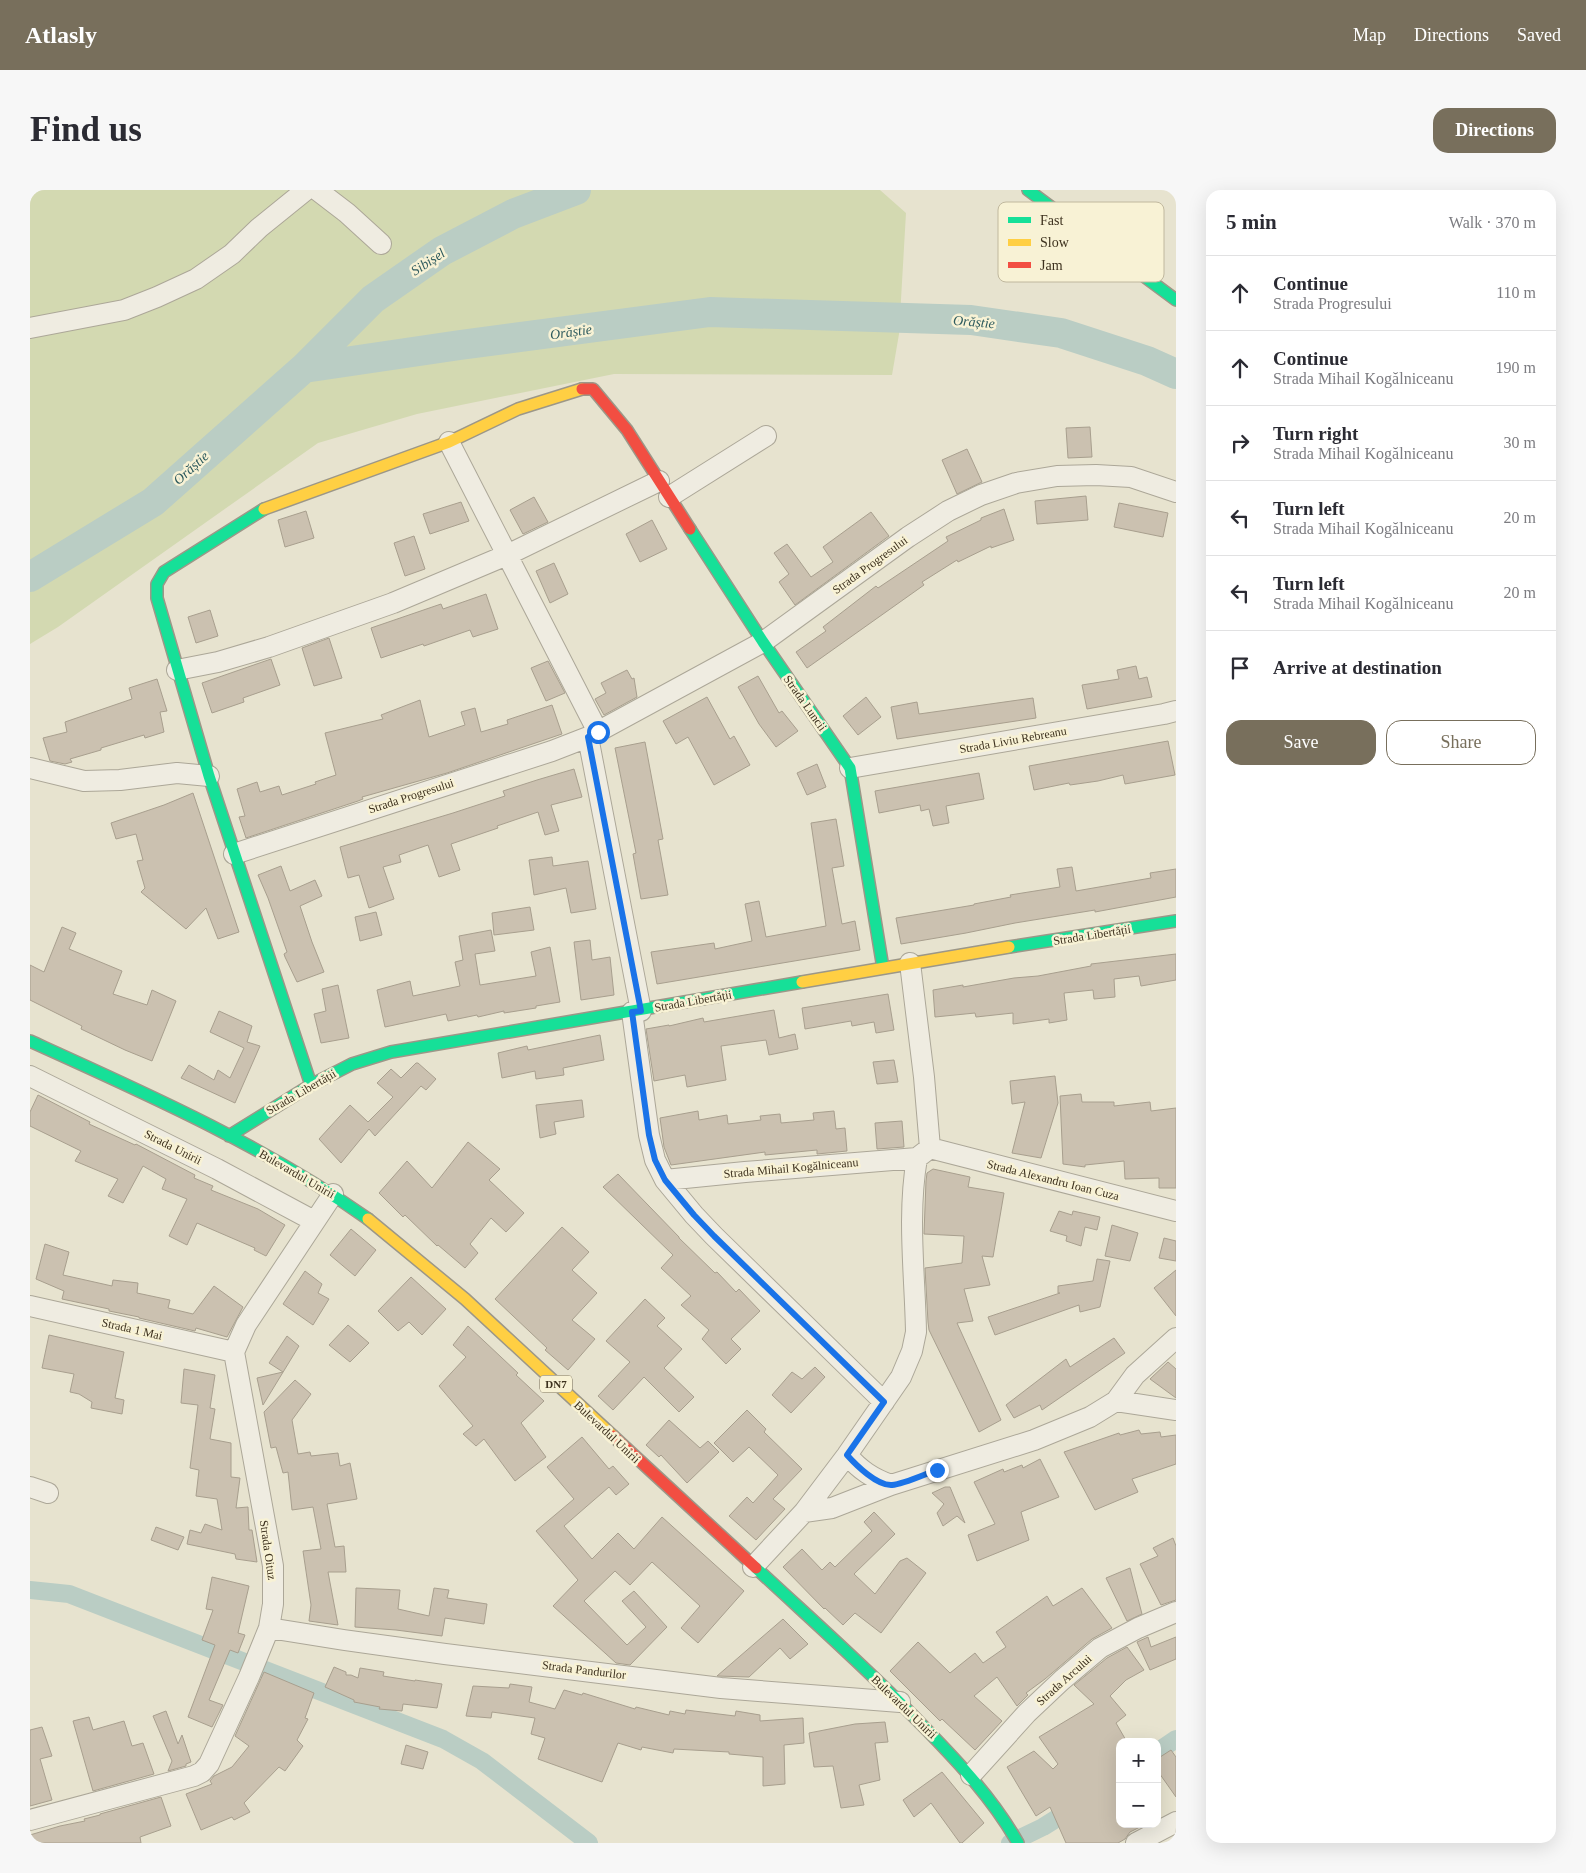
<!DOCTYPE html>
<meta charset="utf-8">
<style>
:root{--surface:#fff;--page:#f7f7f7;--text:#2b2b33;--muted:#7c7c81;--line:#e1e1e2;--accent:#786f5c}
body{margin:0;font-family:Georgia,serif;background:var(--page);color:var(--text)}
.controls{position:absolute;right:15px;bottom:15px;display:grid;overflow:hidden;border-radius:10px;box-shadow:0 5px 20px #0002}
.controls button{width:45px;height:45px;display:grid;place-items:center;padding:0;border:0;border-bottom:1px solid var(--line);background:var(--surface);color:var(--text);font:25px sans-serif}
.stop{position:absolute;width:15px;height:15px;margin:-11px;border:4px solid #1a73e8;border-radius:50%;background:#fff}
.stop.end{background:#1a73e8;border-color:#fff;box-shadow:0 1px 5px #0008}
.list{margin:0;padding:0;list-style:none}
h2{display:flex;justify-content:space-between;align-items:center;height:65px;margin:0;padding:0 20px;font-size:21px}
h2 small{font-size:16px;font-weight:400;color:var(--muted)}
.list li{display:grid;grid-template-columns:32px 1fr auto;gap:15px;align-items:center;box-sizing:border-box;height:75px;padding:0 20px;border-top:1px solid var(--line)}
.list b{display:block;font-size:19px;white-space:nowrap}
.list p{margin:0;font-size:16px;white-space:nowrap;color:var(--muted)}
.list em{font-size:16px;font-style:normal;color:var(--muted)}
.actions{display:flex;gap:10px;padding:15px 20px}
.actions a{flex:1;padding:11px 0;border:1px solid var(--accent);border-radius:15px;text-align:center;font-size:18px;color:var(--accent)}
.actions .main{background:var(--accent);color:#fff}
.icon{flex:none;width:28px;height:28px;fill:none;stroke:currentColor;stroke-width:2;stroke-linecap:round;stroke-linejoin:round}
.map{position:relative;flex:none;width:1146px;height:1653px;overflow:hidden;border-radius:15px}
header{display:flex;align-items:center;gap:30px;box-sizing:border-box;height:70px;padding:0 25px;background:var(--accent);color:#fff}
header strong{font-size:24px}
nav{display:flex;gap:28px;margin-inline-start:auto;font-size:18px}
.intro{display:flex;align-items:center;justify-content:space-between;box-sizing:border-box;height:120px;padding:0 30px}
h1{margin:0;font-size:35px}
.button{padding:12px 22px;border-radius:15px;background:var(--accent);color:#fff;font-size:18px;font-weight:700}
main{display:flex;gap:30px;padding:0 30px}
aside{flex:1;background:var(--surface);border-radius:15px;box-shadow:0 5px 20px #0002}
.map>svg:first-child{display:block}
.green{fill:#d3d9b1}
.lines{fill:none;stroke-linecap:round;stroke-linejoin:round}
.canal{stroke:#bacdc4;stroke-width:18}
.river{stroke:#bacdc4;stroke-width:30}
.building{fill:#cbc1b0;stroke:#a89f8e}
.street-casing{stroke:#aca798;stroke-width:22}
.fast-casing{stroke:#9c9788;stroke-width:14}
.slow-casing{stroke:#9c9788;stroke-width:14}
.jam-casing{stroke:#9c9788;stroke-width:14}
.street{stroke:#efece1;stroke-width:20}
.fast{stroke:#16e098;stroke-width:11}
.slow{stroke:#ffcf43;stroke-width:11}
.jam{stroke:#f24e42;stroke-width:11}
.route{stroke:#1a73e8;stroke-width:6}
.labels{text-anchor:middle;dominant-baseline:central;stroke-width:5;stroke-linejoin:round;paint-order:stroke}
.shield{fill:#f8f2d5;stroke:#756b55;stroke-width:1}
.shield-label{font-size:11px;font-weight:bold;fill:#3d311e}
.street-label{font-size:12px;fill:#3d311e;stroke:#f8f2d5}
.water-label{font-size:14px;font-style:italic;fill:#2d5a5d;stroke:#f8f2d5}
.key{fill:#f8f2d5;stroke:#c0b89e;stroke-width:1}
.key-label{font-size:14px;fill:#3d311e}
</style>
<header>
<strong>Atlasly</strong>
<nav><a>Map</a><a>Directions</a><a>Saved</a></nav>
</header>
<div class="intro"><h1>Find us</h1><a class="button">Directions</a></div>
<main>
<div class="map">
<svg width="1146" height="1653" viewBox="0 0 1146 1653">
<rect width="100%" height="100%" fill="#e7e3cf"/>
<path class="green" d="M0 0H850L876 23 869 144 862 185 584 184 387 224 288 253 28 437 0 454Z"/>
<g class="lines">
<path class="canal" d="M0 1400 39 1404 413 1549 452 1571 559 1653
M1127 1562 1146 1549
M980 1653 1013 1637 1045 1617"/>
<path class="river" d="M274 178 343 109 412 61 483 24 546 0
M0 387 123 312 274 178 430 155 680 122 941 130 1031 143 1117 171 1146 184"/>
</g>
<path class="building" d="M1060 237 1062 267 1038 268 1036 238Z
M937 259 952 292 927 304 912 270Z
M1056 306 1058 330 1007 334 1005 311Z
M504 307 518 332 493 344 480 320Z
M431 312 439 331 400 344 393 324Z
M1089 313 1138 323 1133 347 1084 337Z
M974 319 984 350 961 358V356L928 372 927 370 892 392 894 395 777 478 766 462 796 441 793 437 846 396 848 398 918 351 916 347 951 330V328Z
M276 321 284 348 255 357 248 330Z
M841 322 859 346 765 415 749 392 759 384 744 363 757 354 781 387 803 372 793 357Z
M622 330 637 359 610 372 596 344Z
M384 346 395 379 375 386 364 353Z
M524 373 538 404 520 413 506 381Z
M456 404 468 439 443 447 440 440 394 456 393 454 351 468 341 438 411 414 413 419Z
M180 420 188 446 166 453 158 427Z
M299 448 312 488 284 496 272 458Z
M241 469 250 495 213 508 214 512 182 523 172 493Z
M518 471 535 503 516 511 501 478Z
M1106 476 1109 489 1117 487 1122 507 1057 519 1052 495 1089 489 1087 480Z
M597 480 602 489 604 488 607 507 574 525 565 509 576 503 571 493Z
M728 486 749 523 752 521 768 541 746 557 729 534 708 497Z
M127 489 137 521 130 522 134 542 115 548 114 545 71 558V560L40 569 42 572 35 574 20 571 13 548 37 542 35 532 102 509 99 498Z
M677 507 700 549 704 546 720 575 684 595 658 547 646 554 633 531Z
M836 507 851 527 828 545 813 526Z
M1003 508 1006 528 867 549 861 517 887 512 889 524Z
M390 510 399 547 435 535 431 522 445 518 451 542 478 534 477 530 522 515 532 544 417 583 332 607 333 609 328 611 216 648 209 627 215 626 207 599 227 592 230 602 249 596 252 605 286 594 285 592 306 585 295 543 353 529 351 525Z
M1138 551 1145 585 1095 594 1093 585 1068 591 1040 595 1039 593 1004 600 999 576Z
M615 552 633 649 628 650 638 705 611 709 603 664 606 663 585 558Z
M787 574 796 597 777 605 767 583Z
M544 579 552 607 521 615 529 641 515 645 508 622 467 636 468 638 421 654 430 680 409 687 398 655 369 665 371 672 353 677 364 709 339 718 329 685 318 688 310 657 423 623 475 606 473 601 507 590Z
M949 583 954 609 916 616 919 633 903 636 899 619 891 621 890 615 849 623 845 601Z
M163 603 209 742 188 749 176 718 156 739 111 702 115 698 107 671 113 670 106 644 86 649 81 633 134 615Z
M806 629 814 676 802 678 812 734 825 731 830 760 627 794 621 762 684 753 685 759 722 751 715 714 729 711 736 747 796 736 781 633Z
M522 667 523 676 558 671 566 719 541 723 536 698 504 705 499 670Z
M251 676 260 701 285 690 292 706 270 716 282 752 294 782 267 792 255 767 254 764 257 762 238 708 228 685Z
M1042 677 1046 701 1121 688 1120 683 1146 679V707L1065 722V720L985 733 936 743 871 754 866 728 944 715V714L981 707 980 705 1030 697 1027 679Z
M500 717 504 740 464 745 462 723Z
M346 722 352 745 330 751 325 727Z
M32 737 46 743 39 759 92 781 83 804 117 815 122 800 146 811 122 871 95 860 51 839 52 836 0 810V775L14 782Z
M461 740 465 761 445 764 450 795 506 786 501 762 520 757 530 812 506 816V818L474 823V821L448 827 447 825 418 831 416 824 355 837 347 800 380 791 383 806 430 796 425 772 433 770 429 746Z
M560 750 562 770 580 767 584 805 551 810 544 752Z
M1146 764V790L1111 796 1109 786 1084 789 1085 807 1064 809 1063 800 1034 803 1037 830 1019 833V829L983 834V823L946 827 945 823 905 827 903 800 933 795V797L984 788 1008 786 1061 776V774Z
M308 795 319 848 291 853 284 824 296 821 292 799Z
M858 804 864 840 846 843 844 832 822 836 821 831 775 839 772 818Z
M744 820 749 848 765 844 768 859 739 865 736 850 691 856 696 890 657 897 655 885 624 891 616 839 639 835V836L673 828 674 832Z
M189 821 222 836 217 852 230 856 205 913 151 888 159 875 184 890 188 880 200 888 214 858 180 842Z
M570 845 574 870 533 878 534 885 506 889 505 881 472 888 468 863 497 856 498 860Z
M864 870 868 892 847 894 843 872Z
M386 873H388L406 889 396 900 391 896 345 946 339 939 311 973 289 949 320 915 338 932 363 907 347 893 361 879 371 888Z
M1025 886 1028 913 1011 968 982 963 995 912 982 914 980 891Z
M1051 904 1052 912H1084V916L1120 912 1121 921 1146 918V998H1129V988L1095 989 1094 971 1055 975V977L1033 974 1030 906Z
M8 905 60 932 59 934 105 955 106 954 165 985 164 988 183 996 181 1000 228 1019 255 1035 236 1066 224 1060 225 1058 167 1033 157 1055 139 1046 157 1009 132 999 136 989 113 976 93 1013 78 1006 88 989 45 971 51 961 0 936V922Z
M552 910 554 927 524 932 526 944 510 948 506 915Z
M668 921 669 930 697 925 698 934 731 930 730 926 750 924 751 933 784 930 783 923 804 921 806 939 815 938 817 961 787 964V960L735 965V962L641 975 634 957 630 928Z
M872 931 874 957 847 959 845 933Z
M438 952 470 979 459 990 494 1023 476 1042 461 1028 440 1054 448 1063 435 1078 408 1055 407 1056 375 1025 373 1027 349 1003 377 971 402 998Z
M903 979 940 987 938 997 974 1003 963 1067 952 1066 960 1095 934 1099 943 1131 927 1133 971 1230 949 1242 899 1140 898 1132 895 1078 932 1073 934 1046 894 1044 896 991 897 983Z
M588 984 649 1047V1048L685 1083 687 1082 706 1102 709 1099 730 1121 701 1149 711 1159 696 1174 672 1149 679 1140 651 1115 661 1106 631 1078 643 1065 573 997Z
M1029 1021 1042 1025 1043 1021 1070 1027 1067 1040 1055 1037 1051 1056 1036 1051 1037 1046 1020 1041Z
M1082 1035 1108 1043 1100 1071 1075 1066Z
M532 1037 559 1062 542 1080 567 1103 542 1130 565 1149 538 1180 515 1160 517 1158 465 1109Z
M321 1039 346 1060 325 1086 300 1065Z
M1134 1048 1146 1051V1071L1129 1068Z
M15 1054 39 1062 33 1085 82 1096 83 1090 108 1093 107 1103 140 1110 138 1118 163 1124 184 1096 213 1117 197 1147 166 1138 165 1141 109 1128V1127L79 1121V1119L32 1109 34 1101 6 1089Z
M1067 1069 1080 1071 1070 1117 1050 1122 1049 1115 965 1145 958 1127 1030 1103H1028V1096L1063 1091Z
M1146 1080V1126L1124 1098Z
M275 1081 292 1094 288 1103 299 1109 283 1135 253 1114Z
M381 1087 416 1119 392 1145 379 1132 368 1141 348 1121Z
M615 1109 635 1128 627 1136 652 1159 634 1178 664 1207 649 1222 614 1187 583 1220 568 1206 600 1172 576 1151Z
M318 1135 339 1153 320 1172 299 1155Z
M438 1136 488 1183 486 1185 514 1211 491 1233 516 1267 485 1291 454 1249 446 1256 433 1244 443 1236 409 1196 436 1167 423 1155Z
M19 1145 94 1162 85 1208 94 1210 92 1224 61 1218 62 1212 49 1204 40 1202 44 1184 12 1178Z
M257 1146 269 1156 233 1215 227 1188 253 1182 239 1173Z
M1084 1148 1095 1163 1012 1220 1010 1215 984 1228 976 1215 1036 1169 1040 1177Z
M1138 1172 1146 1179V1208L1120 1189Z
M785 1177 795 1187 761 1223 742 1205 762 1182 772 1189Z
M154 1179 185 1185 180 1218 185 1219 180 1249 201 1253V1287L210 1288 206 1318 218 1317 219 1340H222L227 1372 206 1369 205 1364 157 1354 160 1340 171 1343 175 1334 192 1340 187 1309 166 1306 169 1280 160 1278 168 1215 151 1213Z
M265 1190 281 1204 262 1230 268 1264 280 1262 281 1266 308 1263 310 1276 320 1273 327 1309 297 1314 305 1357 314 1356 316 1382H298L308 1435 279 1431 281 1415 273 1361 291 1359 283 1317 262 1320 258 1282 253 1283 246 1257 241 1258 234 1222Z
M717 1220 736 1239 734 1242 772 1279 743 1309 755 1319 726 1350 699 1326 717 1307 723 1313 748 1285 719 1257 703 1272 684 1253Z
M639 1230 670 1258 678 1251 689 1262 657 1293 631 1265 629 1267 616 1255Z
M1109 1240 1111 1244 1130 1242 1131 1247 1146 1245V1274L1102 1289 1108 1302 1065 1320 1034 1262 1089 1243 1090 1245Z
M552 1247 579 1279 583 1276 599 1294 586 1305 579 1297 534 1336 562 1369 588 1343 604 1359 632 1327 714 1401 668 1453 651 1438 670 1416 622 1372 600 1395 585 1381 554 1411 597 1455 616 1437 592 1411 604 1401 637 1437 600 1475 586 1473 523 1416 548 1390 506 1341 544 1309 517 1277Z
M1010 1269 1029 1307 991 1322 999 1350 947 1371 938 1345 965 1334 944 1292 973 1279 974 1282 992 1275 993 1278Z
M915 1297H920L935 1333 927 1326 913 1336 907 1323 914 1314 902 1303Z
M844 1322 865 1344 824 1384 845 1404 870 1371 877 1368 896 1383 851 1443 825 1423 813 1435 795 1418 794 1419 753 1377 772 1359 792 1380 800 1372 805 1377 842 1341 834 1332Z
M126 1337 154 1347 148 1360 121 1350Z
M1143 1348 1146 1356V1410L1131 1415 1110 1374 1128 1366 1123 1358Z
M1100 1378 1112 1424 1097 1431 1076 1388Z
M182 1387 219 1396 208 1443 215 1445 208 1463 200 1460 179 1510 193 1515 182 1537 158 1527 185 1455 172 1450 183 1420 176 1419Z
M326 1398 370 1400 368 1419 399 1426 404 1398 419 1400 417 1408 457 1414 454 1434 415 1428 412 1446 366 1440 325 1437Z
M1052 1398 1082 1438 1062 1449 1015 1489 996 1503 998 1505 987 1516 967 1487 944 1506 972 1531 945 1560 912 1529 910 1531 860 1481 888 1452 920 1483 945 1463 953 1473 976 1457 966 1442 1017 1406 1023 1416Z
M753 1429 778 1454 760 1469 750 1458 719 1487 687 1486Z
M1118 1447 1121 1457 1146 1447V1469L1120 1480 1107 1452Z
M1097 1457 1114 1480 1096 1490 1080 1506 1096 1525 1086 1533 1097 1552H1090V1634H1116L1100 1642 1095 1649 1088 1653H1036L1020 1617 1006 1626 977 1577 1004 1561 1023 1579 1028 1574 1009 1547 1064 1514 1044 1495 1077 1468Z
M304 1477 316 1482V1485H321L328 1488 330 1478 354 1482 353 1486 385 1491V1490L412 1494 407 1518 373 1514 372 1521 349 1519 350 1517 324 1512V1510L295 1497Z
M234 1482 284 1503 275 1528 278 1529 267 1550 273 1556 255 1581 249 1577 214 1613 220 1622 204 1630 202 1627 171 1640 156 1604 182 1594 180 1591 184 1586 202 1577 219 1556 205 1546Z
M480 1494 502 1497 499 1512 525 1519 534 1500 552 1505 553 1503 605 1519 606 1517 639 1525 640 1521 655 1524 656 1520 705 1526 706 1521 730 1525V1531L773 1528 774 1553 754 1555 755 1594 733 1596V1567L699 1564V1562L644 1559 643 1563 612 1557 611 1560 588 1553 572 1592 508 1569 515 1548 501 1544 505 1528 462 1522 461 1528 436 1526 443 1496 479 1498Z
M136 1521 148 1554 152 1545 161 1572 156 1574V1576L138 1581 142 1571 123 1526Z
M59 1527 63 1540 94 1531 102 1556 113 1553 124 1584 63 1601 43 1531Z
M855 1532 858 1552 845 1553 850 1590 829 1595 834 1615 811 1618 803 1576 784 1577 779 1543 825 1534Z
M12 1537 22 1566 10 1569 22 1610 0 1616V1540Z
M376 1555 398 1562 393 1579 371 1574Z
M1141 1560 1146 1567V1607L1127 1580V1569Z
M912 1582 954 1633 932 1653H930L901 1613 884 1627 873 1610Z
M131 1607 141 1636 110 1647 111 1653H0V1645L30 1636 55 1631 54 1629 70 1625V1624Z"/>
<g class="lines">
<defs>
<path id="street" d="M287 0 317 23 351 54
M0 138 94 120 127 107 166 89 202 64 229 38 276 0
M419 252 568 542
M639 307 736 246
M147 480 188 472 239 457 363 413 477 365 629 291
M558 547 611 821
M0 578 54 591 90 590 147 583 179 586
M820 578 1134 524 1146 521
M204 664 522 561 558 547 733 452 878 347 918 321 951 305 986 293 1027 286 1066 285 1101 287 1146 302
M602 822 619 945 625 970 635 990 664 1025 684 1046 854 1212
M0 886 187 979 284 1031
M900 958 1146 1021
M635 990 715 982 887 968
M0 1116 204 1162
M1086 1211 1146 1220
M817 1265C830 1280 842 1288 861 1295
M0 1297 18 1303
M774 1322 802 1318 861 1295 1004 1250 1060 1227 1086 1211 1105 1185 1146 1148
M723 1377 774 1322 817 1265 871 1187 882 1161 886 1142C885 1085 877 1026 887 968L900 958 894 887 880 773
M239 1438 314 1450 415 1464 691 1498 870 1512
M941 1585 997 1523 1032 1490 1070 1458 1108 1438 1146 1422
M0 1630 164 1586 172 1582 179 1574 219 1487 239 1438 243 1414V1376L204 1162 216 1135 303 1004
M1106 1653 1146 1632"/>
<path id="fast" d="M998 0 1146 110
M234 319 134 382 127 394V408L179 586 281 895
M660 339 733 452 820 578 853 778
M979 757 1146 731
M0 851C115 903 235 956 338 1029
M199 946 281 895 322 874 361 862 772 792
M726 1378C783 1431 841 1482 895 1538 930 1574 963 1609 988 1653"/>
<path id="slow" d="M234 319 419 252 488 219 552 199
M772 792 979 757
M338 1029 435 1109 583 1246"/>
<path id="jam" d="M552 199H563L597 240 660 339
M583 1246 726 1378"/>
</defs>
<use href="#street" class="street-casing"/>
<use href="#fast" class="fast-casing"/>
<use href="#slow" class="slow-casing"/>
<use href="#jam" class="jam-casing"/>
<use href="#street" class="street"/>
<use href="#fast" class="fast"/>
<use href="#slow" class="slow"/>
<use href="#jam" class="jam"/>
</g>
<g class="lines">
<path class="route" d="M568 542 558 547 611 821 602 822 619 945 625 970 635 990 664 1025 684 1046 854 1212 817 1265C826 1275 847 1296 862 1295 874 1294 895 1284 907 1280"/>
</g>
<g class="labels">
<rect class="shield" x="510" y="1185.5" width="32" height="17" rx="4"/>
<g class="shield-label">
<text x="526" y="1194">DN7</text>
</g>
<g class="street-label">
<text transform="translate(840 375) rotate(-36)">Strada Progresului</text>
<text transform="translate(775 513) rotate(55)">Strada Luncii</text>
<text transform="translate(983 550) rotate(-10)">Strada Liviu Rebreanu</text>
<text transform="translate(381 606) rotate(-18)">Strada Progresului</text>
<text transform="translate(1062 745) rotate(-9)">Strada Libertății</text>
<text transform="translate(663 811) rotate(-10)">Strada Libertății</text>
<text transform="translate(271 902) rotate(-30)">Strada Libertății</text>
<text transform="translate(143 957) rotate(27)">Strada Unirii</text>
<text transform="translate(761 978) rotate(-5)">Strada Mihail Kogălniceanu</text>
<text transform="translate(267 984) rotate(30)">Bulevardul Unirii</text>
<text transform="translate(1023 990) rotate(14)">Strada Alexandru Ioan Cuza</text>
<text transform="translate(102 1139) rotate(13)">Strada 1 Mai</text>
<text transform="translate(577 1242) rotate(43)">Bulevardul Unirii</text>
<text transform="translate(238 1360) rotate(82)">Strada Oituz</text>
<text transform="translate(554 1480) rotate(7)">Strada Pandurilor</text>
<text transform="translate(1034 1490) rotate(-42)">Strada Arcului</text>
<text transform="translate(874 1517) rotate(44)">Bulevardul Unirii</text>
</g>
<g class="water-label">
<text transform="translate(398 72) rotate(-33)">Sibișel</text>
<text transform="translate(944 132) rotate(5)">Orăștie</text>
<text transform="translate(541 142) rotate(-8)">Orăștie</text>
<text transform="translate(161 278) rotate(-42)">Orăștie</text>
</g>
</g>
<rect x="968" y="12" width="166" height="80" rx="8" class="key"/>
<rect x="978" y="27" width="23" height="6" fill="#16e098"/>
<rect x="978" y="49" width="23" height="7" fill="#ffcf43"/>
<rect x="978" y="72" width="23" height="6" fill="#f24e42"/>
<g class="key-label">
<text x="1010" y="35">Fast</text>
<text x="1010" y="57">Slow</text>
<text x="1010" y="80">Jam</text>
</g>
</svg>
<div class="controls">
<button>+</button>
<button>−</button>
</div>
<div class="stop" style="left:568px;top:542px"></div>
<div class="stop end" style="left:907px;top:1280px"></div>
</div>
<aside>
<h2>5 min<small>Walk · 370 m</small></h2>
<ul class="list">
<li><svg class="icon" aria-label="ahead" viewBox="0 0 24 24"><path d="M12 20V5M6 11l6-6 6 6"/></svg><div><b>Continue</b><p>Strada Progresului</p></div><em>110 m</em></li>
<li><svg class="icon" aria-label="ahead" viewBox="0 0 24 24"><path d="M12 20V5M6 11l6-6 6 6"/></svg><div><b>Continue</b><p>Strada Mihail Kogălniceanu</p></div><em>190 m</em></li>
<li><svg class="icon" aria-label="right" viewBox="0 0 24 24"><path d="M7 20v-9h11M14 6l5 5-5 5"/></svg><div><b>Turn right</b><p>Strada Mihail Kogălniceanu</p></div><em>30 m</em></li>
<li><svg class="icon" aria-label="left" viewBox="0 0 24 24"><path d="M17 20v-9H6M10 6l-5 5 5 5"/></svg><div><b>Turn left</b><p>Strada Mihail Kogălniceanu</p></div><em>20 m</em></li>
<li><svg class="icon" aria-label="left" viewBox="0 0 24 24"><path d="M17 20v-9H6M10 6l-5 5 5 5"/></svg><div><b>Turn left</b><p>Strada Mihail Kogălniceanu</p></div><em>20 m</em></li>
<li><svg class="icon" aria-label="arrive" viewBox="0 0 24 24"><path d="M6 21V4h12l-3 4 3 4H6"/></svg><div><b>Arrive at destination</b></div></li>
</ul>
<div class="actions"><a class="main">Save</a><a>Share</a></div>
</aside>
</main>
